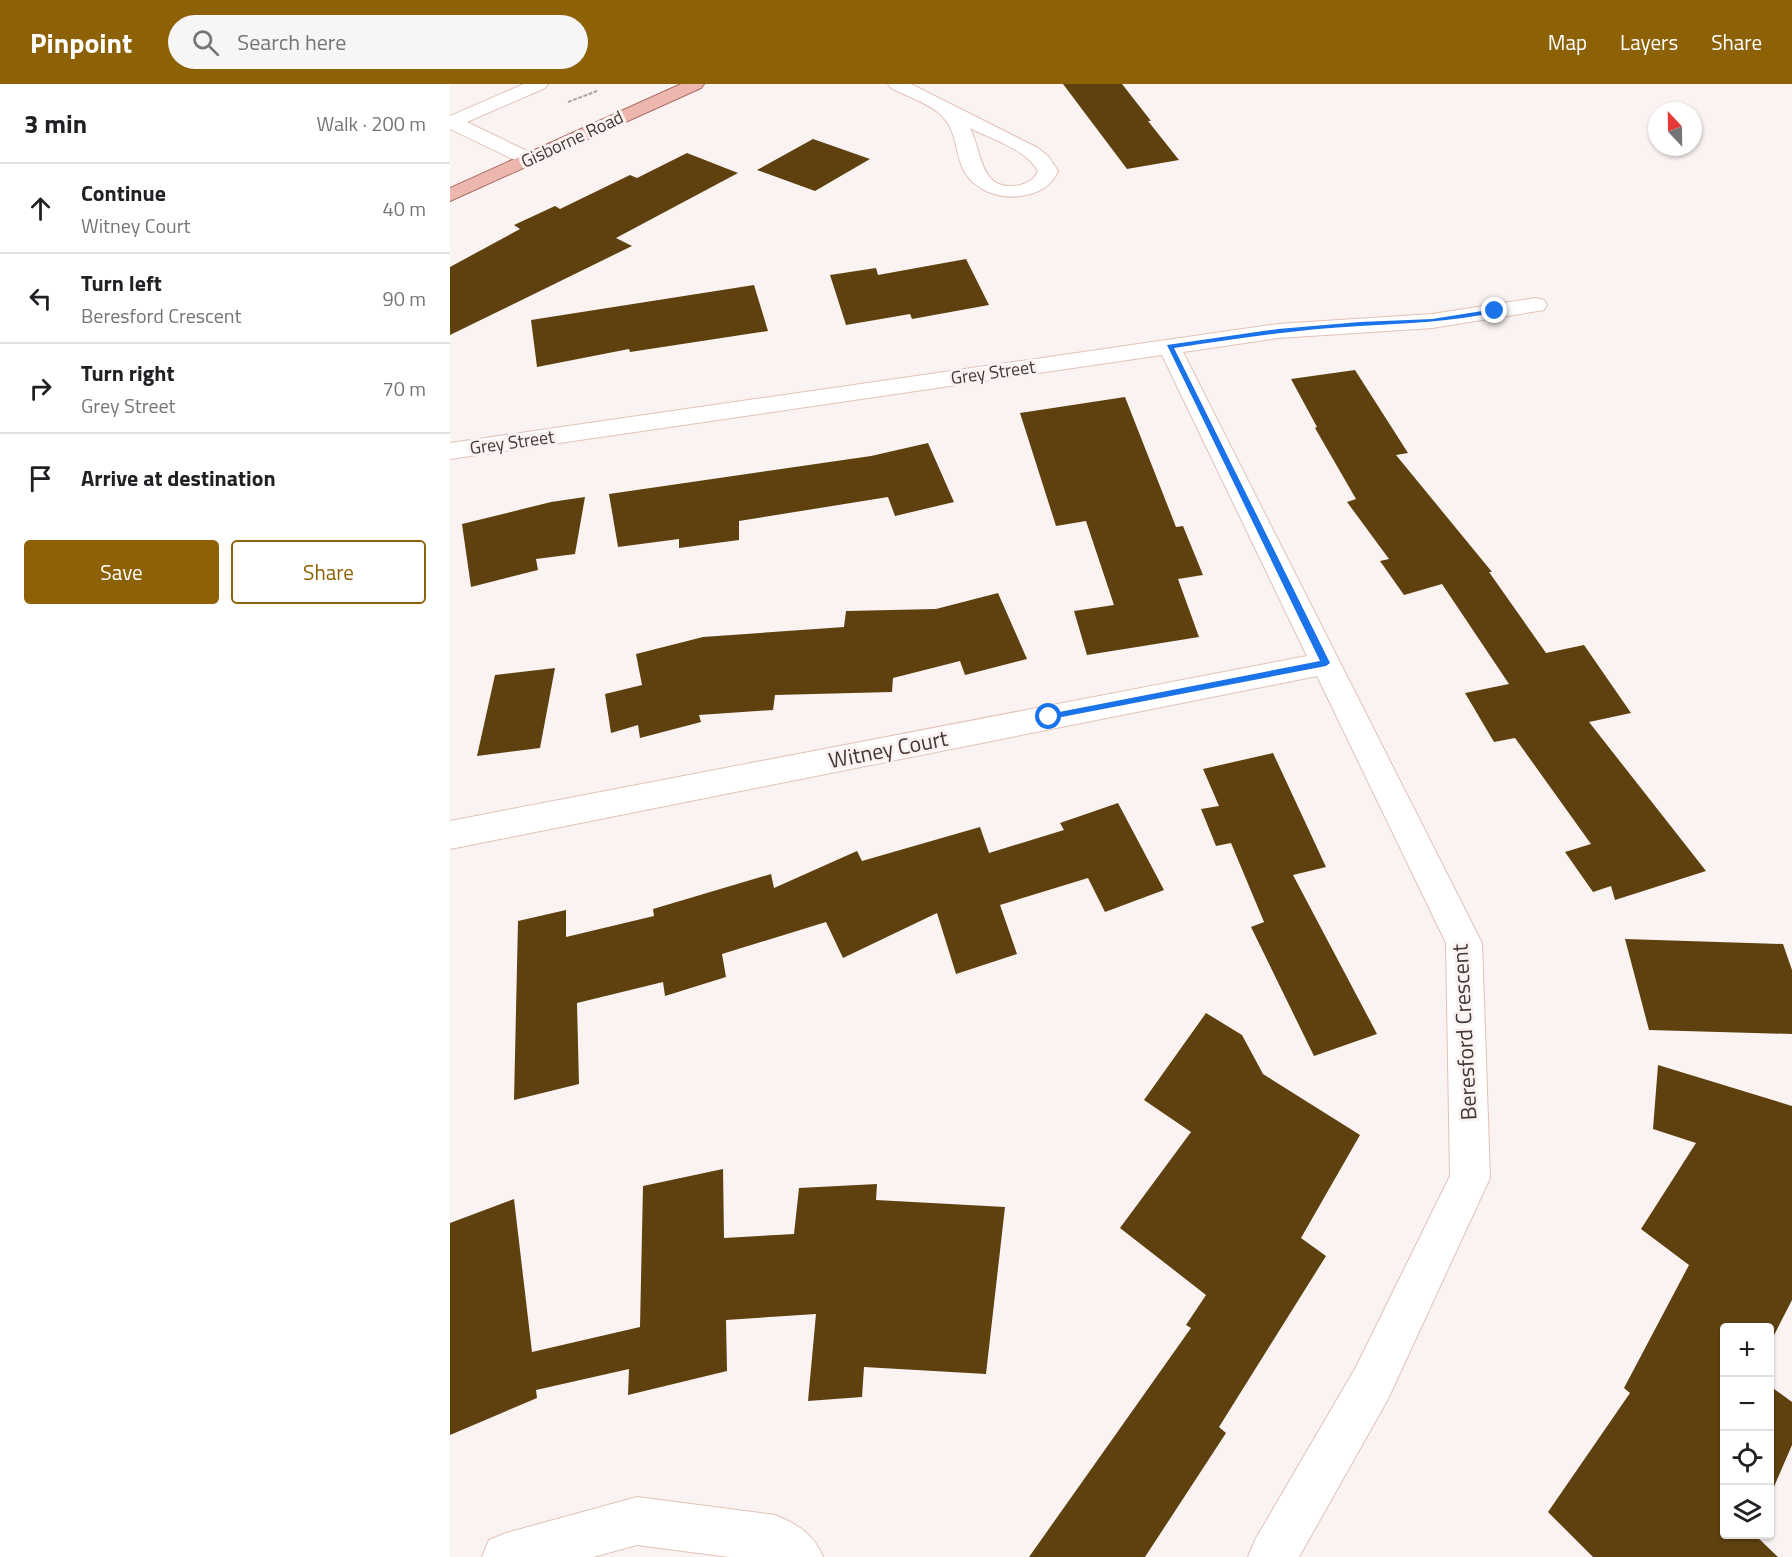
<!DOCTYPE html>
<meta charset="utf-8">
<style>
:root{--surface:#fff;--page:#f6f6f6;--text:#202124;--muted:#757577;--line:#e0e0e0;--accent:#8d6106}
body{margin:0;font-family:"Titillium Web",sans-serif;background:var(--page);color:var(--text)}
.controls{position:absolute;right:18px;bottom:18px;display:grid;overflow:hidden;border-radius:6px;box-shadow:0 2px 4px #0004}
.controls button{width:54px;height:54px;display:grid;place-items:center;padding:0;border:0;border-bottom:2px solid var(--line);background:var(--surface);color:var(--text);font:30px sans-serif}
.compass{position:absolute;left:1198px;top:18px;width:54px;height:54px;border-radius:50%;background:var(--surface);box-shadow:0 2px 4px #0004;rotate:338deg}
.stop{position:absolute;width:18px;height:18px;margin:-14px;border:4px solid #1a73e8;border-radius:50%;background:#fff}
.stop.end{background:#1a73e8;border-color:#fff;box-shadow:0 2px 6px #0008}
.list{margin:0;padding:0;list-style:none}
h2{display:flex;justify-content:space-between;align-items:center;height:78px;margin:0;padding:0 24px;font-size:26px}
h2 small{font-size:20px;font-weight:400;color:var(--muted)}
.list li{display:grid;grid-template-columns:39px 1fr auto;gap:18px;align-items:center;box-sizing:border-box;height:90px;padding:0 24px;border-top:2px solid var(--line)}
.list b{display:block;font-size:22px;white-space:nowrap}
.list p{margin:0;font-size:20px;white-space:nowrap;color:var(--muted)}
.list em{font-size:20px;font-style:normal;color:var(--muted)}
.actions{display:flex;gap:12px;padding:18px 24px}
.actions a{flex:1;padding:14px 0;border:2px solid var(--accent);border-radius:6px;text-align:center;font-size:21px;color:var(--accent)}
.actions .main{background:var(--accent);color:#fff}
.icon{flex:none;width:33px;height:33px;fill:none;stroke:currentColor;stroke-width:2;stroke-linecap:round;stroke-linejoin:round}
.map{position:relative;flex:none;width:1342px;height:1473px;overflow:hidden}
header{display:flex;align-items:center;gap:36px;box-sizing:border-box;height:84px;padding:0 30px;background:var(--accent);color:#fff}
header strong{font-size:28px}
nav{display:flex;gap:33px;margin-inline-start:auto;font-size:21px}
.search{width:420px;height:54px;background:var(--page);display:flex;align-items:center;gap:15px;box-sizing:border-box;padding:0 21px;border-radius:33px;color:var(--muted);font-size:22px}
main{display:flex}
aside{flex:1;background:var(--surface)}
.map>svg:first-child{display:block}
.building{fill:#5f4110}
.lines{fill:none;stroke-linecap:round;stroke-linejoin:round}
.minor-casing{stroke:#e3c2b6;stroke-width:2}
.major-casing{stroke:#aa6a61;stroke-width:2}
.path{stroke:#ada3a0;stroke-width:2;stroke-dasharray:4 1.5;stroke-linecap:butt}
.minor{fill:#fff;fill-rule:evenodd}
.major{fill:#edb6af;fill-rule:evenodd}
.route{fill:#1a73e8}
.labels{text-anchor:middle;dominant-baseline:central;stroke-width:6;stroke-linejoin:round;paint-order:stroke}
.far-street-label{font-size:18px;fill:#453733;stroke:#faf3f1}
.street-label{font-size:22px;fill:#453733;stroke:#faf3f1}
</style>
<header>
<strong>Pinpoint</strong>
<div class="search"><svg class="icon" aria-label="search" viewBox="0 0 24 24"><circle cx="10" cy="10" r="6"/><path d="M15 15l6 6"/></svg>Search here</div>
<nav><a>Map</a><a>Layers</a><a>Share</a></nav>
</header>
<main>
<aside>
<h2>3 min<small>Walk · 200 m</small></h2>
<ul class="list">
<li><svg class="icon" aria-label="ahead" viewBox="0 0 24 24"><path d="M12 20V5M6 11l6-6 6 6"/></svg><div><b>Continue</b><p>Witney Court</p></div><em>40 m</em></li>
<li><svg class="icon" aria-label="left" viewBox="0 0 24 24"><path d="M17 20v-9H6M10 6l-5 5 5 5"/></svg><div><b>Turn left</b><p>Beresford Crescent</p></div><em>90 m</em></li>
<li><svg class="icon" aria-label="right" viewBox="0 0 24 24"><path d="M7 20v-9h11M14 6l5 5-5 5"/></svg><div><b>Turn right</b><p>Grey Street</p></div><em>70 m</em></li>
<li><svg class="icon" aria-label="arrive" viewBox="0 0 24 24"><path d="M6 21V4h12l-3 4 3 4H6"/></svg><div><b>Arrive at destination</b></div></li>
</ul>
<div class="actions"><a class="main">Save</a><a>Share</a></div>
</aside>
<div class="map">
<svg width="1342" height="1473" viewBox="0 0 1342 1473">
<rect width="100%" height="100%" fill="#faf3f1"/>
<path class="building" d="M613 0H672L701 37H698L729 76 677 85Z
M363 55 420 75 365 107 307 86Z
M237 69 288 89 166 154 182 162 0 251V183L70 145 64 141 105 122 110 125 180 91 187 94Z
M516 175 539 221 462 235 460 230 396 241 380 191 426 184 428 191Z
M304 201 318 247 180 268 179 265 87 283 81 236Z
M905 286 958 369 946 371 1042 488H1039L1096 569 1134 561 1181 629 1139 638 1256 787 1165 816 1161 802 1143 808 1115 768 1141 760 1065 654 1044 658 1015 609 1059 600 992 500 954 511 930 477 939 475 897 418 906 415 865 344 867 343 841 295Z
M675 313 726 443 733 442 753 491 728 495 749 553 637 571 624 527 664 521 636 437 606 442 570 329Z
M478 359 504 418 445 432 438 413 289 437V456L229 464V455L168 463 159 410 421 372Z
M135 413 125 470 86 475 88 486 21 503 12 440 101 418Z
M548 509 577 575 515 591 510 577 443 594 442 608 325 611 323 626 249 631 251 638 190 654 188 641 161 649 155 610 192 601 186 570 253 553 394 543 396 527 486 525Z
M105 584 90 664 27 672 45 591Z
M823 669 876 783 843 791 927 950 864 972 801 843 814 838 781 759 766 762 751 725 769 722 753 685Z
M668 719 714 806 655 828 638 794 550 821 567 870 506 890 487 829 393 874 376 838 272 870 276 893 215 912 213 898 127 919 129 1000 64 1016 68 837 116 826V853L204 832 203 825 321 790 324 804 407 767 412 777 530 743 539 769 614 746 610 739Z
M1175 855 1333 860 1342 886V950L1199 946Z
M756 929 792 951 813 990 910 1051 851 1154 876 1172 769 1343 776 1349 695 1473H579L741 1244 736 1241 756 1211 670 1144 741 1048 694 1016Z
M1208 981 1342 1022V1216L1320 1259V1244H1275V1450H1304L1328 1473H1143L1098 1428 1180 1309 1174 1304 1239 1181 1191 1145 1246 1059 1203 1045Z
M273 1085 274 1154 344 1150 349 1104 427 1100 426 1116 555 1123 536 1290 414 1283 412 1313 358 1317 366 1230 276 1236 277 1287 178 1311 179 1285 86 1306 87 1314 0 1351V1139L64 1115 82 1268 190 1243 193 1102Z
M1320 1302 1342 1318V1361L1320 1412Z"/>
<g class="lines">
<defs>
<path id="minor" d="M74 0H98L95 4 17 38 85 71 88 75 85 79H71L0 45V32Z
M438 0H461L588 64 599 73 608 87C602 101 591 108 576 111 551 117 520 106 511 80 505 61 505 44 490 30 480 20 454 11 441 4ZM520 44C541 55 576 65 588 87 585 95 578 99 570 101 529 110 532 66 520 44Z
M1086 214 1094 216 1097 221 1094 226 982 244 828 254 733 268 1032 859 1040 1094 938 1315 849 1473H798L805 1456 906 1283 1000 1092 996 859 867 592 0 765V737L857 572 712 271 0 375V359L828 240 982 230Z
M187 1413 325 1431C348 1441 363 1449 373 1473H279L187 1461 143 1473H32L39 1456 56 1449Z"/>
<path id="major" d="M231 0H254L251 4 0 117V104Z"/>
</defs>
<use href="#minor" class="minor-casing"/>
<use href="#major" class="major-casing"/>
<path class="path" d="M118 18 147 7"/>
<use href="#minor" class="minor"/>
<use href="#major" class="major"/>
</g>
<path class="route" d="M1045 225 1047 228C1001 238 957 239 910 242 848 245 786 255 724 264L880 579 876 582 596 636V631L599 630 870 577 717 261 828 245 910 238 982 235Z"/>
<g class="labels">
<g class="far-street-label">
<text transform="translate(122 55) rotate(-25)">Gisborne Road</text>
<text transform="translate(543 288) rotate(-8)">Grey Street</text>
<text transform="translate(62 358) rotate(-8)">Grey Street</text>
</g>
<g class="street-label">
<text transform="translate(438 665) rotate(-11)">Witney Court</text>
<text transform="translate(1014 948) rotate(-93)">Beresford Crescent</text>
</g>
</g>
</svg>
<div class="controls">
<button>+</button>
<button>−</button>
<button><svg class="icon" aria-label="locate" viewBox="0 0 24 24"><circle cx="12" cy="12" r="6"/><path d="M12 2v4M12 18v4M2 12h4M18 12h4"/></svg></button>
<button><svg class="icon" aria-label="layers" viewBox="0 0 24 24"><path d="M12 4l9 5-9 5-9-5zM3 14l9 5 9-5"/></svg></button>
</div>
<svg class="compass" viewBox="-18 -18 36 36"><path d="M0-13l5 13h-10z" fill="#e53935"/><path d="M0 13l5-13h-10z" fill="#757577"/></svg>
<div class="stop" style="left:599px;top:633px"></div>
<div class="stop end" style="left:1045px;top:227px"></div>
</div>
</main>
